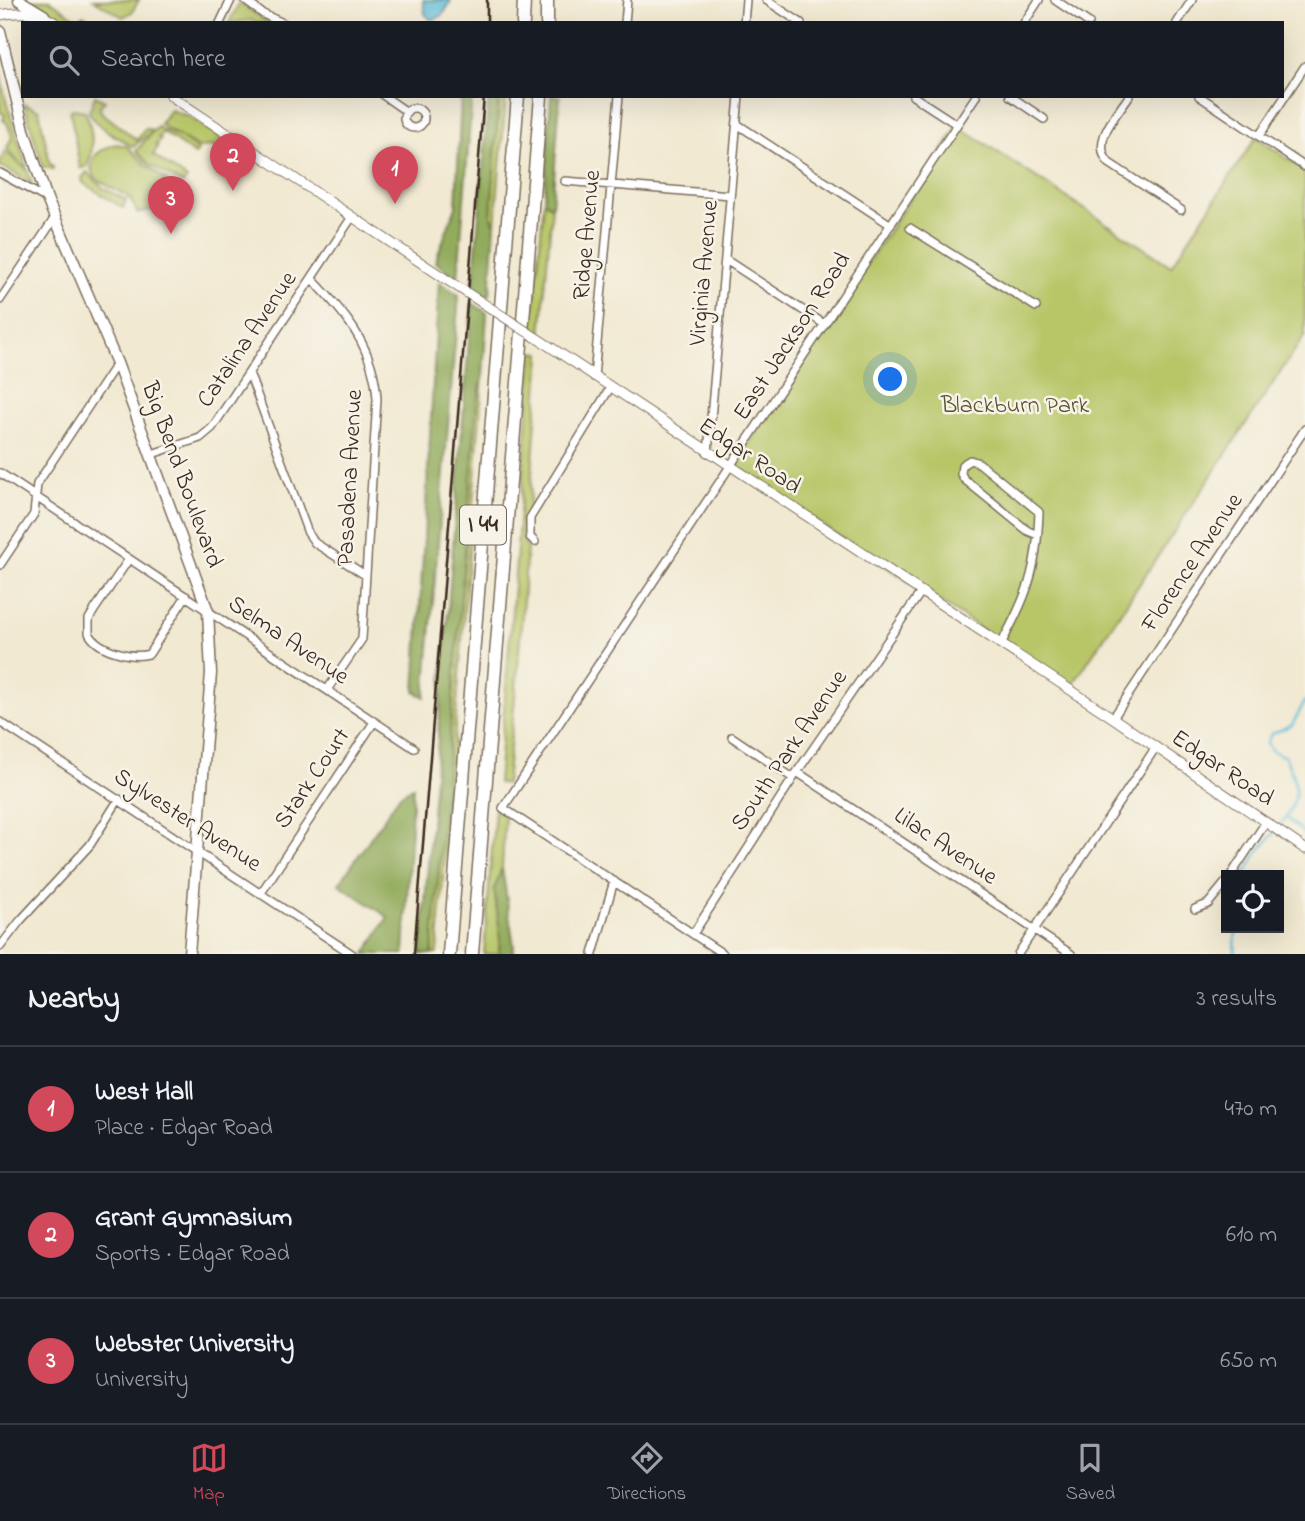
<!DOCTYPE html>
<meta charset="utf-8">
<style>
:root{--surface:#171b24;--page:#242831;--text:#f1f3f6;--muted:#9ea1a6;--line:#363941;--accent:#d1495b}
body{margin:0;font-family:"Indie Flower",sans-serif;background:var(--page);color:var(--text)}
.controls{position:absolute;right:21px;bottom:21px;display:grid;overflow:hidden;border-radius:0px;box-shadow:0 7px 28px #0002}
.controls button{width:63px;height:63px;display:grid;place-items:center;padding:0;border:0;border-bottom:2px solid var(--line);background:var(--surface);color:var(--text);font:35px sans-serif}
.you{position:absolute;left:891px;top:380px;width:24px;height:24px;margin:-18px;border:5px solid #fff;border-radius:50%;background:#1a73e8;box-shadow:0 0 0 10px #1a73e833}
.badge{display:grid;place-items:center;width:46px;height:46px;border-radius:50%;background:var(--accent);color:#fff;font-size:23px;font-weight:700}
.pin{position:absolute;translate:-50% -58px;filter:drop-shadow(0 2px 4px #0008)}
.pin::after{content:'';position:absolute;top:37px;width:24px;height:21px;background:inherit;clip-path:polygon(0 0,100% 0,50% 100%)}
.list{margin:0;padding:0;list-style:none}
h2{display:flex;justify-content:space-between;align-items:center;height:91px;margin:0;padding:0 28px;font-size:30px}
h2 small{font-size:23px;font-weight:400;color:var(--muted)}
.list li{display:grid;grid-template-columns:46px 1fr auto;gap:21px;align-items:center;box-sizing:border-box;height:126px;padding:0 28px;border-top:2px solid var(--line)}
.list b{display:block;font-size:26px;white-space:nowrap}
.list p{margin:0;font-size:23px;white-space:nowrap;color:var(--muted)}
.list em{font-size:23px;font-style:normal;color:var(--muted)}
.icon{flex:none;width:38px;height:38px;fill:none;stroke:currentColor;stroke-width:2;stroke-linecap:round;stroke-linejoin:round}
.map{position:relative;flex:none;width:1305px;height:954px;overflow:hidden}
.search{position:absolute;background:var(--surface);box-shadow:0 7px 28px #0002;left:21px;right:21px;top:21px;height:77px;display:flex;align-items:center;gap:18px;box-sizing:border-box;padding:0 24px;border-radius:0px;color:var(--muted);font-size:26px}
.sheet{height:469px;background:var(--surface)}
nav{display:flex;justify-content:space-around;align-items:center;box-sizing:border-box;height:98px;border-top:2px solid var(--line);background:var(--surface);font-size:19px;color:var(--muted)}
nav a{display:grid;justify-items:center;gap:4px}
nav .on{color:var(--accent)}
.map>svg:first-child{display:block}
.green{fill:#b8c668;stroke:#7a7843;stroke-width:2}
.forest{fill:#92ab5c;stroke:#666a3d;stroke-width:2}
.water{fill:#5bbbd9;stroke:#4b727c;stroke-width:2}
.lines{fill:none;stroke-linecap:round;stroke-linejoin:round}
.stream{stroke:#5bbbd9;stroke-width:2.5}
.minor-casing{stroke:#7b6d5d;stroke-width:10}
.tertiary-casing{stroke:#7b6d5d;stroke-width:11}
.secondary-casing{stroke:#7b6d5d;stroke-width:13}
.motorway-casing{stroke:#7b6d5d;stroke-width:15}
.minor{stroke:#fff;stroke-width:7}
.tertiary{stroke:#fff;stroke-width:9}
.secondary{stroke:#fff;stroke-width:10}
.motorway{stroke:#fff;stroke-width:12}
.rail{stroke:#3b2a1e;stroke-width:2.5}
.tertiary-bridge-casing{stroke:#7b6d5d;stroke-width:11;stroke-linecap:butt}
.tertiary-bridge{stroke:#fff;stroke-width:9}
.labels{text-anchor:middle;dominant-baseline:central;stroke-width:5;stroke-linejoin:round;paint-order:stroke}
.shield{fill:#f7f3e8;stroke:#73665b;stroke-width:2}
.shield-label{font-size:23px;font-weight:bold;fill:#3b2a1e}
.street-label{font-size:24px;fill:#3b2a1e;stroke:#f7f3e8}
.park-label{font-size:24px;fill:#5a5130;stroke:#f7f3e8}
</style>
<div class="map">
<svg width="1305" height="954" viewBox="0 0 1305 954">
<rect width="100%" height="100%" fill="#f7f3e8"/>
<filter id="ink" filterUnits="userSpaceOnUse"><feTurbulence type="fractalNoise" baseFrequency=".0143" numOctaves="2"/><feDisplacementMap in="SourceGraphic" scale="14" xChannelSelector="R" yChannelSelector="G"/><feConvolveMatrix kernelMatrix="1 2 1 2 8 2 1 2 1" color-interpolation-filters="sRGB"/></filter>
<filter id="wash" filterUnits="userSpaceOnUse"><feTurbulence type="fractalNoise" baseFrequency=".00686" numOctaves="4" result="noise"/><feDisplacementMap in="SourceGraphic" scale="28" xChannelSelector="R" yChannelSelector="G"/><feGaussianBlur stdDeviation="1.57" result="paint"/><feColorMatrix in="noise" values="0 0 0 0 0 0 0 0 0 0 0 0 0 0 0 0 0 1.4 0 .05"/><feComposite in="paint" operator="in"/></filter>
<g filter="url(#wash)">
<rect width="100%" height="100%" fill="#f1e9d1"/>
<path class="green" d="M30 0H49L79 20 83 15 94 22 68 23Z
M94 0H139L132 12 123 17Z
M239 3 241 4 269 23H258L251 20 229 23Z
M0 73 5 97 27 168 19 163 7 148 12 137 7 123 3 120 5 115 0 112Z
M95 96 105 101 100 106 101 112 137 140 146 128 152 131 133 147C121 138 98 130 89 112Z
M499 96H506L495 225 491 215Z
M24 104 39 110 50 164 53 166V169L43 167Z
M73 109 85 111C92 126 96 154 86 167L80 168 70 110Z
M170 110 188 116 228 143 222 152 211 146 198 148 160 124Z
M958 126 1171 266 1256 137 1305 171V335L1071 687 733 467Z
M157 127 180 137 198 150 195 155 163 132 158 137 161 139 156 145 158 147 153 155 187 179 183 184 150 165 136 151Z
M116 144 127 146 146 165 166 180 162 199 168 213 150 210 137 213C135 208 134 203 129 198 119 188 83 182 93 160 96 152 107 147 116 144Z
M5 151 27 170 32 183 0 166V162Z
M87 172 103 188 126 200 123 208 83 183 82 178Z
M544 201 552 207 541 336 532 329Z
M533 352 541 353 529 514C524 527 520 535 527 548L517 678 506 784 498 783Z
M483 376 437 954H432L477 403Z
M495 807 505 814 502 868 494 890 500 932 499 954H484Z"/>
<path class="forest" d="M461 96H472L458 278 435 262 456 206Z
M489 96H499L491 215 495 225 490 294 487 297 473 288Z
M551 96H560L552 207 544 201Z
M439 282 459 295 425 697 415 692Z
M472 303 487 313 483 376 477 403 432 954H421Z
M413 787 404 954H365L388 917 339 884 400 795Z
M502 868 514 946 512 954H499L500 932 494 890Z"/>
<path class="water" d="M423 0H451C446 11 443 18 431 20L425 14Z"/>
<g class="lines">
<path class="stream" d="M1287 818 1305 834
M1279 827C1300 798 1300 789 1285 757L1271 750 1267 743 1271 734 1292 725 1305 701
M1245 875 1257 853 1275 832
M1235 954 1236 928"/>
</g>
</g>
<g filter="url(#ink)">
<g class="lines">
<defs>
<path id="minor" d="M244 0 263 14 283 23
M766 0 801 23
M1055 0 1089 23
M220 23 231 0
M625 23 627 0
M744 23 746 0
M1024 23 1039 0
M1177 23 1192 0
M384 96 407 112
M913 96 956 124
M1010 96 1044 119
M1129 96C1117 115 1090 141 1109 163L1181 210
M1199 96 1305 167
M404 118a10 10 0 1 1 20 0a10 10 0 1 1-20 0Z
M737 124 891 225
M1259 136 1305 66
M0 173 47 199
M565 181 730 195
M910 228 1036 307
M726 260 824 324
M312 279C347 315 374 348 377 399L362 639 327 690
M0 300 54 219
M249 373 308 533 315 543 365 575
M594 377 619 96
M708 453 739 96
M152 454 200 438 212 428 352 217
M0 473 414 748
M535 542 530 537V518L610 388
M129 559 95 609 89 619V633C97 650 132 659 149 654L186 596
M0 565 34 514 37 484 117 363
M1001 644C1028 595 1037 569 1039 512L979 463 970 460 962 465 961 474 964 479 1028 531 1038 535
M1113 718 1305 429
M0 722 352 954
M732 737 793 778
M797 772 1071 954
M1231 875 1266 822
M261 893 374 722
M1195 909 1208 904 1226 882
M693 934 797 772 921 592
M0 947 20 921 90 845 119 799
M593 954 614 881
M723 954 503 808 976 96
M1018 954 1156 747"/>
<path id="tertiary" d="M0 15C22 11 37 11 56 23
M171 96 444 278
M552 348 1113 718 1305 849"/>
<path id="secondary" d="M19 0 44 15
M0 31 24 130 47 199 117 363 208 611 211 673 189 954"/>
<path id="motorway" d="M523 23 524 0
M547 23V0
M449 954 518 96
M472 954 541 96"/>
</defs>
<use href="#minor" class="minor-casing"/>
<use href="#tertiary" class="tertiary-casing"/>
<use href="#secondary" class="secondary-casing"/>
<use href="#motorway" class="motorway-casing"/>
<use href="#minor" class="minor"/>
<use href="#tertiary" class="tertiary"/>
<use href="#secondary" class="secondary"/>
<use href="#motorway" class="motorway"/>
<path class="rail" d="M487 0V23
M414 954 484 96"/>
<defs>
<path id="tertiary-bridge" d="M444 278 552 348"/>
</defs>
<use href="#tertiary-bridge" class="tertiary-bridge-casing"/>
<use href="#tertiary-bridge" class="tertiary-bridge"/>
</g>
</g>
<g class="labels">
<rect class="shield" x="460" y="505.5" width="46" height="39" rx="5"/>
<g class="shield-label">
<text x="483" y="525">I 44</text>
</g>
<g class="street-label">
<text transform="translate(588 235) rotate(-85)">Ridge Avenue</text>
<text transform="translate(705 273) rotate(-85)">Virginia Avenue</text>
<text transform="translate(793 337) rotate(-57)">East Jackson Road</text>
<text transform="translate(248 340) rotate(-56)">Catalina Avenue</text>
<text transform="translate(749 457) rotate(34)">Edgar Road</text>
<text transform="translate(181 475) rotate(70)">Big Bend Boulevard</text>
<text transform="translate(351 478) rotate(-87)">Pasadena Avenue</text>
<text transform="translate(1193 563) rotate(-56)">Florence Avenue</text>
<text transform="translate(288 641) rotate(34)">Selma Avenue</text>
<text transform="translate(790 751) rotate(-56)">South Park Avenue</text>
<text transform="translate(1222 769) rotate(34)">Edgar Road</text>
<text transform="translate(313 779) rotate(-56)">Stark Court</text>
<text transform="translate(187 821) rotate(33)">Sylvester Avenue</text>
<text transform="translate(945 847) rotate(34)">Lilac Avenue</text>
</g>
<g class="park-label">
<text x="1015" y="406">Blackburn Park</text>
</g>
</g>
</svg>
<div class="controls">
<button><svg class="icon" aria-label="locate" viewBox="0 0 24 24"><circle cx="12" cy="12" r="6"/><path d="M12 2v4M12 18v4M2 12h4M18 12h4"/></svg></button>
</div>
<div class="you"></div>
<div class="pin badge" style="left:395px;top:204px">1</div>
<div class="pin badge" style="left:233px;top:191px">2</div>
<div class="pin badge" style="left:171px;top:234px">3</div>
<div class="search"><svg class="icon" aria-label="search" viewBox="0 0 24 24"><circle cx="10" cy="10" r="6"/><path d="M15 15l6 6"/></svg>Search here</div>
</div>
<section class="sheet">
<h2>Nearby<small>3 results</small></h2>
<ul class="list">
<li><span class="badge">1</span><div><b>West Hall</b><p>Place · Edgar Road</p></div><em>470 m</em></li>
<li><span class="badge">2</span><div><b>Grant Gymnasium</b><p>Sports · Edgar Road</p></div><em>610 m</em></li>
<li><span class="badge">3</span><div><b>Webster University</b><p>University</p></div><em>650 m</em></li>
</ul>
</section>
<nav>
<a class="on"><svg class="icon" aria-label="map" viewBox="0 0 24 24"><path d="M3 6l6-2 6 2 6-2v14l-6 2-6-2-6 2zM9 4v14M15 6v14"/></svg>Map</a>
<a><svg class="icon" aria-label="directions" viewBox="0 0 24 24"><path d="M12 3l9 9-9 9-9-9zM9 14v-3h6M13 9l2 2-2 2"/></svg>Directions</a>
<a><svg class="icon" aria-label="saved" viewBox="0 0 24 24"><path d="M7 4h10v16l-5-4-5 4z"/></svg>Saved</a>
</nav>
